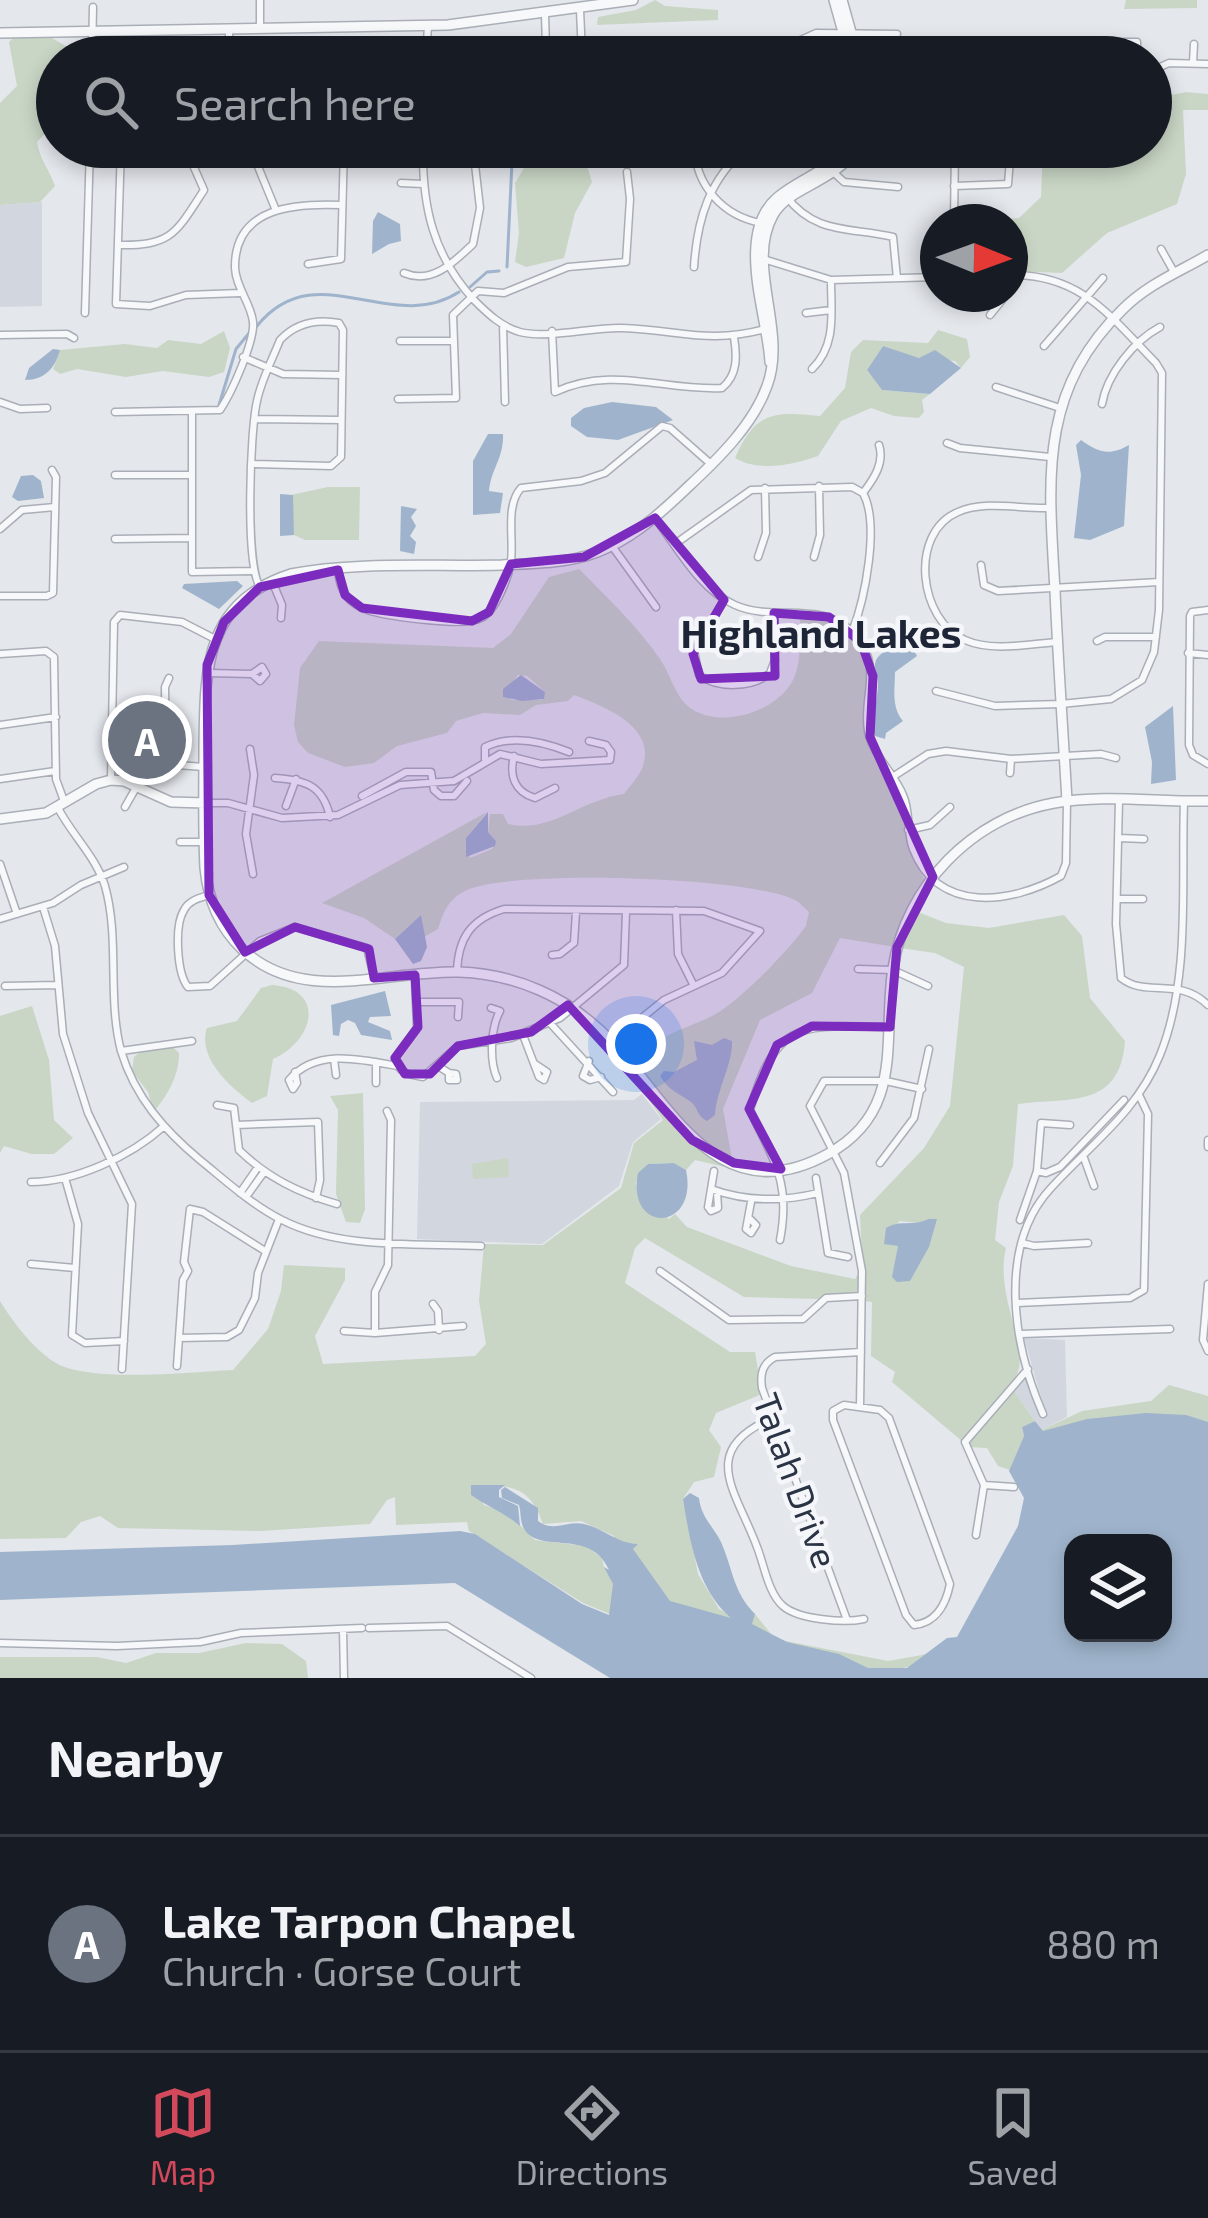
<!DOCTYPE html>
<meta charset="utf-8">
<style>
:root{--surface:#171b24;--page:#242831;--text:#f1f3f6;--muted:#9ea1a6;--line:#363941;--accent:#d1495b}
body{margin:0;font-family:"Exo 2",sans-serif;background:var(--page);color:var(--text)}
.controls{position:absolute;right:36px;bottom:36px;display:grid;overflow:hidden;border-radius:24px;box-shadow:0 6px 18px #0003}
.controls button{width:108px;height:108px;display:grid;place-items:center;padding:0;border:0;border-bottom:3px solid var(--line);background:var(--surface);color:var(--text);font:60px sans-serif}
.compass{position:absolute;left:920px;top:204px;width:108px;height:108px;border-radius:50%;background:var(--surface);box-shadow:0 6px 18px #0003;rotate:91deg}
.you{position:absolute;left:636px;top:1044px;width:42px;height:42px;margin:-30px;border:9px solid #fff;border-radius:50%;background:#1a73e8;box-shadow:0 0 0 18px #1a73e833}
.badge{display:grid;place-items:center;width:78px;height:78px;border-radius:50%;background:var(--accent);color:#fff;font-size:39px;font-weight:700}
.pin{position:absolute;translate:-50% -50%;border:6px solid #fff;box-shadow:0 3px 12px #0006}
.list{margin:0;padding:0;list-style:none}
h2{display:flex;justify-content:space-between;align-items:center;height:156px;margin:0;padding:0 48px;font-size:51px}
h2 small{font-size:39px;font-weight:400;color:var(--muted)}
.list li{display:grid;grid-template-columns:78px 1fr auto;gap:36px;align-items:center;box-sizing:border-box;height:216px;padding:0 48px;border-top:3px solid var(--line)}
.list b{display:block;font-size:45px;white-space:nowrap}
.list p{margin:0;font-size:39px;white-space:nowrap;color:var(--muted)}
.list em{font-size:39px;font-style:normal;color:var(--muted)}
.icon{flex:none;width:66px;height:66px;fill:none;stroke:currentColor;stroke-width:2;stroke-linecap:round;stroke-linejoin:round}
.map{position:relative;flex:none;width:1208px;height:1678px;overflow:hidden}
.search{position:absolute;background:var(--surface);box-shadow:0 6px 18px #0003;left:36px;right:36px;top:36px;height:132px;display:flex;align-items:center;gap:30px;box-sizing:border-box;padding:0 42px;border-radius:66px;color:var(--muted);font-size:45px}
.sheet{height:372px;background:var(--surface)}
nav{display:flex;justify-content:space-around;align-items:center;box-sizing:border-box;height:168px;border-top:3px solid var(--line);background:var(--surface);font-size:33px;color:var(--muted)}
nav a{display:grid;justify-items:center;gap:6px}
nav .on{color:var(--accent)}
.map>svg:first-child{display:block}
.built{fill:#d2d6de}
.green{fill:#c9d6c5;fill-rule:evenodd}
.water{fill:#9fb4cc;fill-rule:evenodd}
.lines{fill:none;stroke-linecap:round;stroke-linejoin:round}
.stream{stroke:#9fb4cc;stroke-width:3}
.minor-casing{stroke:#a9aeb7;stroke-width:9}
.tertiary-casing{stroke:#a9aeb7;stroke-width:12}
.minor{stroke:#f7f8fa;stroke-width:6}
.tertiary{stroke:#f7f8fa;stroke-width:9}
.marked{fill:#7b2cbf;fill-opacity:0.2;stroke:#7b2cbf;stroke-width:9;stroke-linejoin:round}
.labels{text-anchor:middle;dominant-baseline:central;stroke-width:9;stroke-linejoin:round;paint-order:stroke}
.street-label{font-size:36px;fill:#2b3445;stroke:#f4f6f9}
.neighbourhood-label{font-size:39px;font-weight:bold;fill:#1d2536;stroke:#f4f6f9}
</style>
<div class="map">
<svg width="1208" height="1678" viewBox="0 0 1208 1678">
<rect width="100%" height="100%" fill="#e4e7ec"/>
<path class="built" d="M42 202V306L0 307V205Z
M642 1094 661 1119 633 1142 619 1186 542 1244 417 1239 420 1102 634 1100Z
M1024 1338 1065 1340 1067 1417 1042 1430 1013 1391 1027 1375 1039 1412 1042 1417 1046 1415Z"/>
<path class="green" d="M655 0 665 6 718 10V20L597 25 598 17 636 10Z
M1126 0H1197V8L1124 9Z
M16 35H47L81 55 57 57V121L37 142C40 160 49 169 55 186L40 202 0 205V103L17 86 9 42Z
M1186 92 1208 94V110H1183L1186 174 1177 204 1107 233 1062 273 1010 271V222L982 221 1019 218 1041 197 1043 147H1151V99Z
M541 159 577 160 588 169 592 182 575 213 564 258 526 267 515 262 519 233 515 183 527 163Z
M938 330 967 339 970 357 961 368 955 361 911 357 883 346 867 370 882 390 930 394 922 400 924 412 919 418 894 416 871 408 841 421 818 456C793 465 758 472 735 458 755 412 773 411 820 416L845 388 851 352 863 340 928 343Z
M224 331 230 348 224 372 209 377 163 371 126 377 77 369 60 374 53 369 60 350 125 344 157 348 168 340 201 344Z
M328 487H360L359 540H305L294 535 291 495Z
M579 569C607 597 638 627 660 659 669 672 673 688 682 700 709 734 778 714 794 678 802 659 800 635 800 614L833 621 859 643 868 663 866 731 905 807 908 845 926 883 895 947 840 938 812 993 760 1020 723 1109 732 1159 703 1145 633 1063C665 1031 674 1034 712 1016 738 1003 789 950 806 926L809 912C806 909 799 902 795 900 751 877 504 868 463 892 448 900 443 913 438 929L424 937 421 915 395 939 364 918 322 903 487 812 466 838 470 858 492 849 496 841 488 832 490 814H503L508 824C551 834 579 800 624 794 631 784 642 774 644 762 653 724 600 705 574 695L568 701 536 705 520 715 483 713 456 721 447 733 397 746 374 763 345 767 308 753 298 742 294 725 300 668 319 641 493 648 511 634 549 577ZM518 675 527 676 545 692 542 700H511L510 686Z
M925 892 918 912 946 923 989 928 1064 915 1082 936 1090 998 1125 1041C1120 1110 1068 1097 1018 1104L1013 1166 999 1202 995 1240 1006 1248C995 1292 1025 1339 1019 1368 1012 1395 981 1421 963 1442L892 1382 895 1372 871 1356 872 1302 864 1301 860 1215 924 1148 950 1106 964 967 935 953 900 948ZM928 1219 929 1247 910 1280 895 1267 898 1246 890 1244 899 1221 920 1223Z
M272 985C327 989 314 1041 273 1059L267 1096 252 1103C230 1087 197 1058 207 1028L237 1021 261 988Z
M32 1006 49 1060 54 1120 73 1138 54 1154H32L4 1146 0 1153V1016Z
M172 1046 179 1053C179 1076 168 1094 154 1112L148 1092 132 1071 134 1057 144 1049Z
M629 1067 690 1141 730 1164 729 1168 695 1160 686 1170 674 1163 648 1164 636 1182 638 1192 669 1219 675 1214 687 1227 791 1266 855 1279 859 1272V1294L819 1299 744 1297 645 1238 635 1248 625 1283 730 1352H755L762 1394 716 1413 709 1430 721 1447 714 1477 694 1482 683 1499 698 1574 719 1609 750 1626 755 1614 775 1639 888 1661 927 1654 951 1643 957 1636V1647L916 1666 875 1672 675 1610 631 1553 633 1548 615 1546 614 1536 581 1521 543 1524C530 1486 512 1485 472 1485L484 1505 508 1513 535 1540 586 1546 602 1558 604 1567 614 1577 615 1600 610 1614 583 1603 469 1531 467 1522 396 1525 395 1497 387 1500 370 1524 261 1531 118 1528 100 1516 81 1522 66 1538 0 1539V1301C13 1322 34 1350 56 1363 90 1383 192 1372 233 1370L268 1329 281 1291 284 1265 345 1268V1280L315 1336 323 1364 475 1356 486 1344 479 1301 484 1244 543 1245 621 1188 634 1143 663 1120 627 1069Z
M363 1093 365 1209 360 1223 346 1222 336 1194 338 1110 330 1096Z
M508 1158 509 1177 473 1179 472 1164Z
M1169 1385 1208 1396V1448L1045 1436 1042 1430 1082 1411 1151 1401Z
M1013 1390 1035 1421 1022 1427 1024 1436 1010 1470 998 1466 987 1448 969 1447 968 1443Z
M246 1643 282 1644 306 1661 308 1678H0V1657H97L126 1663 156 1653H199Z"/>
<path class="water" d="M378 212 400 224 401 241 389 244 372 254 373 221Z
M883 346 919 358 935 350 961 368 930 394 882 390 867 370Z
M53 349 60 350C55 368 45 380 25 380L29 368Z
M612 402 656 407 673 420 618 440 587 437 571 426V418L584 408Z
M488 434H503C504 458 491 469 489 491L503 493 500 513 473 515V461Z
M1081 440C1099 453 1110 456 1129 445L1124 526 1090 540 1074 538 1081 475 1076 445Z
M33 475 41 481 44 498 18 501 12 497 21 476Z
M280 494 293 495 294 535 280 536Z
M401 506 417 509 411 517 416 526 410 536 416 542 414 554 400 551Z
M237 581 243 586 219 609 182 588 184 584Z
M909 642 917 656 895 672C895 689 891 707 903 721L886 733 885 739 875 736C869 719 878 702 878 684 878 672 870 664 880 655 887 648 899 645 909 642Z
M521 675 545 692 544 699 522 701 503 697V689Z
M1173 706 1176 780 1151 784 1152 762 1145 727Z
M488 812V832L496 841 495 846 466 857V838Z
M421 915 427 947 421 961 413 964 395 939Z
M385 991 391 1016 370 1017 368 1022 390 1031 392 1040 361 1035 355 1023 348 1020 341 1024 339 1036 333 1035 331 1005Z
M724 1038 732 1041C733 1064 717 1088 715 1115L707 1121C695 1115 699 1106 688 1100 676 1092 669 1090 660 1076L664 1071 674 1072 697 1060 694 1041 712 1045Z
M674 1163 686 1170C699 1232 626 1235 638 1173L648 1164Z
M928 1219H937L929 1247 910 1281 897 1282 892 1277 898 1246 884 1244 886 1228C901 1219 913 1227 928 1219Z
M1146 1413 1186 1415 1208 1422V1678H610L455 1583 0 1600V1552L233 1545 460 1531 475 1534 582 1604 609 1615 613 1584 604 1567 609 1570C590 1525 533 1558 522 1524 520 1518 521 1511 519 1505L502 1498 501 1490 505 1487 538 1508V1521C554 1533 566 1520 584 1524 605 1529 616 1543 638 1544L633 1549 670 1601 731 1618C698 1590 690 1543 683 1499L690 1493 699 1498C701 1517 713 1526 721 1542 733 1569 733 1592 755 1614L752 1624 787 1642 839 1654 868 1668H907L947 1638 957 1637 1018 1526 1024 1498 1009 1471 1024 1436 1022 1427 1035 1421 1043 1431 1087 1419ZM1073 1543H1163V1633H1073Z
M471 1485H505L499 1490V1497L518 1506 520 1526C505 1513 488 1507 471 1495Z"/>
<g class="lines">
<path class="stream" d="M507 267 512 162 515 157C554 144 603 165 639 147
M470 287 487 272 499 271
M257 326C316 253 391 336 459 292
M219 405 236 349 250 332"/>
<defs>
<path id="minor" d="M260 0V26
M580 10 582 54
M229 30V57
M92 57 93 7
M426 57 428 26
M535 57 546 48 545 14
M547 57H622
M704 57 715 53 735 57
M763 57 816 33 897 34
M956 57 960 46 965 45H1004L1013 57
M1067 57V42H1137V57
M1193 63 1194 44
M1151 71 1169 63 1208 64
M121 147 116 304 150 306 186 295 240 293
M250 147 275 208
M423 147C422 206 433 256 475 301 488 314 502 327 520 332 548 339 592 327 622 328 682 330 707 345 769 328
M695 147C695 185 723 216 761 223
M831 170 844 182 898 187
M401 183 423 184
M954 186 1008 184 1011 147
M786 196C815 235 851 227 893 237L897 278
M954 222 955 147
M119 245C172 246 176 233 204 190L185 147
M1161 249 1174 272
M760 258 831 280 938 277
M308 264 341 259 344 147
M694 267C697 220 709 178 748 147
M404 273C432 285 454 262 473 244L480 208 473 147
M85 313 90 147
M806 313 831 310
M990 315 1007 294
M503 325 505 402
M552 331 555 392C612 365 664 391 722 388 738 375 737 356 734 337
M0 335 67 334 74 338
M400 341H454
M1044 346 1103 278
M243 357 283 374 342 375
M812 369C837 345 831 312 831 280
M996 387 1060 408
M398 399 456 398 453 315 478 291 504 293 568 267 626 262 630 199 627 172
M0 402 20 409 47 408
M1102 404C1107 374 1134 341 1160 327
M192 411V572L252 571
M115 412 220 410C231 394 255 341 253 322 251 303 236 288 235 268 234 206 297 203 342 205
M255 419 341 420
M947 443 960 448 1050 457
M253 464 331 466 341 457 343 330 339 323C317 319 296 323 280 340 272 360 261 381 257 401 250 431 245 564 260 587
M115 475H191
M863 493C873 480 885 463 879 445
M1049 508C1020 509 985 500 958 512 908 533 919 621 965 640 992 652 1029 644 1057 642
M655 518C678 548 699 589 735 605 775 623 822 598 855 635 884 667 862 696 868 731 873 756 894 773 903 795 911 812 906 832 913 849 938 914 1011 904 1061 876L1066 863 1067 801
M0 529 22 510 55 507
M115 539 192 538
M675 544 751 490 852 487 863 493C880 524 865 599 852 632
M612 546 656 607
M758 557 766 533 765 488
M814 557 820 535 819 486
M981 565 984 585 998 591 1159 582
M338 570C340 592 348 604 370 611 389 616 465 628 481 618 496 611 509 576 511 561 514 538 505 506 521 488L581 481 605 473 662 426 670 428 712 465
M272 581 282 605 281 618
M0 596H47L53 593 56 477 52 470
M724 600 694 651 699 675C718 689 752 688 770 673L775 660 774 613
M1208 610 1192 612 1190 616 1189 745 1193 755 1208 764
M1097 641 1105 637H1156
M1188 653 1208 655
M0 654 46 651 54 657 56 779 64 801
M209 673 252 674 260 681 266 674 262 667 252 674
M169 678 165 687 166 754 177 765 204 767
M936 691 995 706 1061 704 1111 699 1142 680 1154 652 1159 610 1162 373 1156 363C1110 316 1081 274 1010 275
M0 725 56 717
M250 749 254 775 246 834 253 874
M514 756C509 776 515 792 535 798L555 788
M485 759V747C512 734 542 741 569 752
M1010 773 1011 759
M894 776 928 754 946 751 1011 759 1101 754 1116 758
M275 778C305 780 323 785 330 817
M0 779 55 771
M111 780 114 622 120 615 182 622 215 639
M362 796 406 772H431L434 790 441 796H454L467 781
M1119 800 1116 924 1121 978C1146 998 1178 976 1208 1005
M205 803H228L282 818 338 815 400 785 454 781 500 754 541 764 610 760 611 752 606 745 589 741
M286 806 296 779
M125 807 137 786
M58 808C72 835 96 857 105 886 120 939 107 997 121 1051 135 1097 164 1130 200 1160 226 1181 252 1205 282 1220 341 1250 417 1243 481 1246
M908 830 930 825 950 807
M1119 838 1144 839
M180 842H205
M0 864 17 914
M209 895C200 898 189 900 184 910 174 926 177 974 188 987L210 986 260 941 295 927 367 948 374 977
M1117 899H1143
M43 907 55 946 63 1034 88 1113 132 1204 122 1369
M676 910 678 954 694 986
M0 919 53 903 81 885 124 867
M552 955 560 954 574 943 576 912
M858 969 893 970 928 986
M457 972C458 938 471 919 504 909L704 911 760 931 722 973 664 1000 612 1042
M411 975 415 980 417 1028 395 1058C398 1073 409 1075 423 1077L458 1046 511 1038 560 1018 624 965 626 912
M5 986 58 985
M418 1002H459L458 1017
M491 1008 500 1011C491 1027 489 1060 497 1078
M550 1023 613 1092
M523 1035 539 1077 544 1080 547 1072 535 1064
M121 1051 192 1041
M334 1059 336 1075
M589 1061 583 1076 590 1080 601 1077
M376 1062V1083
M438 1066 449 1073V1080H457L456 1074 449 1073
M295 1072 297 1083 293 1089 289 1080C315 1048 361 1059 397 1066
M217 1105 234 1108 239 1150C268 1178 299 1193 337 1204
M236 1125 318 1122 320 1180 316 1198
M1208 1140V1147
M1084 1158 1094 1186
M880 1163 914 1118 929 1049
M714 1171 708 1207 711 1211 718 1208 717 1192
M1037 1171 1041 1123 1070 1125
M65 1178 78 1224 72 1335 85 1343 124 1341
M816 1178 828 1253 848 1257
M31 1182C75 1182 131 1156 163 1127
M711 1189C747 1202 781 1202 818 1193
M240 1193 258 1167
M246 1197 264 1172
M749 1218 756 1225 751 1233 746 1229 751 1202
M1020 1220 1037 1171 1046 1173 1060 1167 1124 1100
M780 1240C791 1182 774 1162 750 1110 777 1016 804 1026 890 1027
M1022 1243 1034 1246 1088 1243
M31 1264 75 1268
M660 1271 729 1320 803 1319 826 1298 862 1296
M1208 1284 1203 1340 1208 1351
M1017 1303 1130 1298 1144 1290 1148 1114 1139 1095
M433 1304 438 1311 439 1330
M344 1331 375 1333 463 1326
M375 1333V1292L388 1265 391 1120 387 1111
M1021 1334 1170 1329
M179 1338 227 1337 239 1330 255 1298 258 1273 279 1219
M177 1366 183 1280 188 1271 184 1262 190 1209 203 1212 265 1251
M844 1405 880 1410 889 1418 950 1584C946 1604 936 1623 914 1625L906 1615 833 1420V1411Z
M860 1406 862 1271 844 1173 810 1106 824 1081H886L922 1089
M1043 1414C1014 1348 996 1247 1051 1188 1091 1144 1137 1112 1160 1055 1191 978 1181 884 1184 802
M773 1418C696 1450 737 1492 757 1547 764 1564 768 1593 783 1606 799 1620 845 1623 864 1619
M984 1485 1014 1487
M976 1535 984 1485 965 1442 1028 1369
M847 1620 762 1388C760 1374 762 1364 775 1357L861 1352
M369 1628 447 1626 531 1678
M343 1629 344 1678
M0 1643 117 1646 200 1642 241 1633 362 1628"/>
<path id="tertiary" d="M834 0 850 57
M842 0 858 57
M0 33 448 25 633 0
M857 147C834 184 789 186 773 215 745 266 788 330 767 386 753 425 718 459 689 486 665 509 639 533 609 547 575 564 539 563 502 565 435 567 357 561 291 574 204 602 205 669 204 747 204 787 203 828 205 868 208 899 219 927 242 949 302 1006 386 970 459 972 486 973 514 979 539 990 567 1002 591 1020 612 1042 671 1106 719 1214 828 1154 906 1111 882 1039 893 968 906 886 972 818 1054 803 1104 794 1157 802 1208 801
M770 362C768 316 734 234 778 197 801 178 828 172 847 147
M1067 801C1063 731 1058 661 1055 591 1049 482 1037 392 1123 309 1148 284 1179 272 1208 255
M0 819 46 813 96 784 111 780 124 781 171 802 205 803"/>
</defs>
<use href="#minor" class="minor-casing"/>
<use href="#tertiary" class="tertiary-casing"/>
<use href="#minor" class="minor"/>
<use href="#tertiary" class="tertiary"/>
</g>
<path class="marked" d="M655 518 724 600 693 654 701 679 775 676 774 613 829 617 861 642 873 676 870 737 933 877 897 947 890 1027 812 1026 777 1045 749 1109 781 1169 734 1163 692 1140 568 1005 531 1032 458 1046 430 1074H405L395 1058 418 1027 415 975 374 978 369 949 295 927 245 952 209 895 207 665 224 622 260 587 338 570 345 595 362 608 472 621 489 612 511 564 584 557Z"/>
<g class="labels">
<g class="street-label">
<text transform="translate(797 1480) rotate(70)">Talah Drive</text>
</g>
<g class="neighbourhood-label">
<text x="821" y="632">Highland Lakes</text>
</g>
</g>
</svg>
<div class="controls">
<button><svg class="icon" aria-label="layers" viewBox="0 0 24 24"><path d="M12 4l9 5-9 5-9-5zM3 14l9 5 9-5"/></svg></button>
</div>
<svg class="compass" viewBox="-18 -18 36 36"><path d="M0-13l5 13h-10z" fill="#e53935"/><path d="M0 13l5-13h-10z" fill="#9ea1a6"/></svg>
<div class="you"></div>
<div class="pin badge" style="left:147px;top:740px;background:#6b7280">A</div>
<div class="search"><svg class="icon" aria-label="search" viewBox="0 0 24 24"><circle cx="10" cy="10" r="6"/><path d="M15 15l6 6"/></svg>Search here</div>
</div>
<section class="sheet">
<h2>Nearby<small></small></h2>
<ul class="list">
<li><span class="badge" style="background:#6b7280">A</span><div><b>Lake Tarpon Chapel</b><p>Church · Gorse Court</p></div><em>880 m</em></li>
</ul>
</section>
<nav>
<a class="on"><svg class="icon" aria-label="map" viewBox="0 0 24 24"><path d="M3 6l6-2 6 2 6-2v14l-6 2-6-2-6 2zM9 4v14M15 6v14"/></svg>Map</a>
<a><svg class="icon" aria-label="directions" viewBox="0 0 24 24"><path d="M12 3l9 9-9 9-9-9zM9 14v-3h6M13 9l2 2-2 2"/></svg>Directions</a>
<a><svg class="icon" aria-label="saved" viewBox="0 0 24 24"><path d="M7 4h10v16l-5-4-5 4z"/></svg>Saved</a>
</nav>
